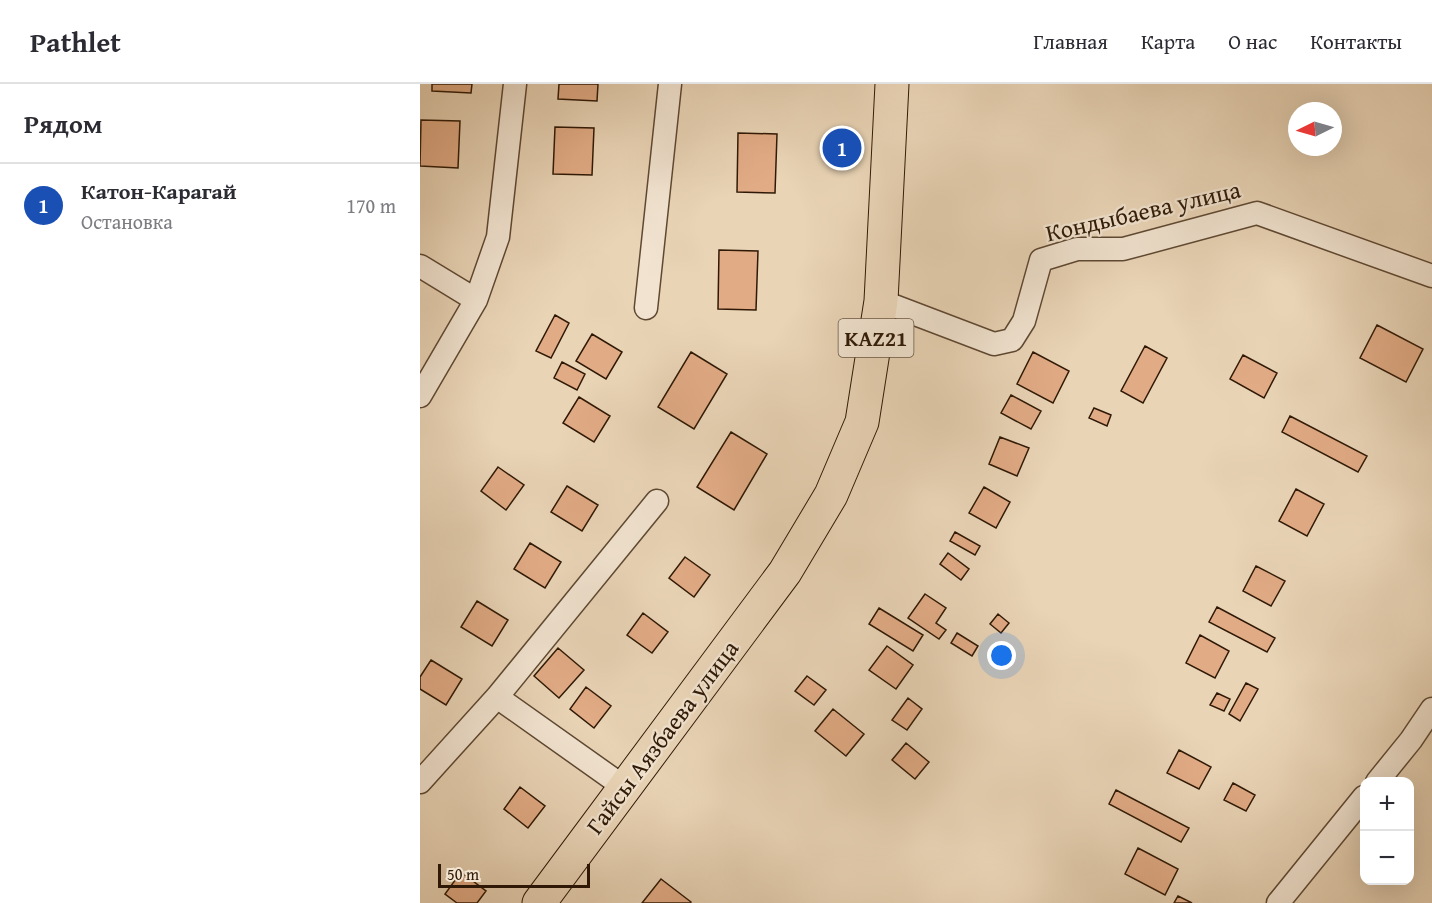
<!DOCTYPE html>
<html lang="ru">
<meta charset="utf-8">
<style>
:root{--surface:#fff;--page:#f2f2f3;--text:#2b2b33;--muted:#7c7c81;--line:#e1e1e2;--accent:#8f2418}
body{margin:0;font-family:"Gentium Book Plus",serif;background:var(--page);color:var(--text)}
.controls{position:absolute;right:18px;bottom:18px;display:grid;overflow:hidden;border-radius:12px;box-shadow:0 6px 24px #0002}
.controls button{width:54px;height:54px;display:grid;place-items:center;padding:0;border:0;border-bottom:2px solid var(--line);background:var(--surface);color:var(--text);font:30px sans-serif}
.compass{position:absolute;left:868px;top:18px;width:54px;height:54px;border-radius:50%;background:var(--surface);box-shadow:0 6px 24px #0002;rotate:265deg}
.scale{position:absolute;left:18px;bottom:15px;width:152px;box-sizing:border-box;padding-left:6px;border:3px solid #2f1906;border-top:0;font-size:16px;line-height:21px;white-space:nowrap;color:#2f1906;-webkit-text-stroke:4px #f1e3d0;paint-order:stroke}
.you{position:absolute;left:582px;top:572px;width:21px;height:21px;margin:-15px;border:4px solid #fff;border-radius:50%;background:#1a73e8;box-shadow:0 0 0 9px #1a73e833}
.badge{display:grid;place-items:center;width:39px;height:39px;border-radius:50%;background:var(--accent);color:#fff;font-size:20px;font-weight:700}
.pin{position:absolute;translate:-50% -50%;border:3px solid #fff;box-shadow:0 2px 6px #0006}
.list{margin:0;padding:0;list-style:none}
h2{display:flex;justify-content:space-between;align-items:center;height:78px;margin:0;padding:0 24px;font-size:26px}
h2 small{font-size:20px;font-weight:400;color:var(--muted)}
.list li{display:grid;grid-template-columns:39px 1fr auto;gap:18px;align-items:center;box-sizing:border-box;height:84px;padding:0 24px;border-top:2px solid var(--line)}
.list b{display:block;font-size:22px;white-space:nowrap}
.list p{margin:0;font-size:20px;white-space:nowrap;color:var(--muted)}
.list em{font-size:20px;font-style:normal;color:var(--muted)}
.map{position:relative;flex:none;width:1012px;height:819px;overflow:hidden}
header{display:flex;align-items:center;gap:36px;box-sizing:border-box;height:84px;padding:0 30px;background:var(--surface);border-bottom:2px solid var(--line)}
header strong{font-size:28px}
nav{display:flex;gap:33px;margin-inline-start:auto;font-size:21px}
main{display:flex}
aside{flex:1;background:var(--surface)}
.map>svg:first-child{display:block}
.building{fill:#e1ab85;stroke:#2f1906;stroke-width:1.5}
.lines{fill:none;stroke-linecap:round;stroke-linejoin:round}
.minor-casing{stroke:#5e4832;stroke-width:25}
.trunk-casing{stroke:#2f1906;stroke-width:35}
.minor{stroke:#f1e3d0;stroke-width:22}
.trunk{stroke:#e9d4b6;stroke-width:33}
.labels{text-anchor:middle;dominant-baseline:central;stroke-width:4.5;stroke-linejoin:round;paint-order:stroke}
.shield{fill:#f1e3d0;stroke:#695643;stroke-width:1.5}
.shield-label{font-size:22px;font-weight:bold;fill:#2f1906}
.street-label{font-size:24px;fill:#2f1906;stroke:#f1e3d0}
</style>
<header>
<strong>Pathlet</strong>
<nav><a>Главная</a><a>Карта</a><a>О нас</a><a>Контакты</a></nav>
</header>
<main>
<aside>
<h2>Рядом<small></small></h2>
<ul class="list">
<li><span class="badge" style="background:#1a4fb4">1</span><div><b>Катон-Карагай</b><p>Остановка</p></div><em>170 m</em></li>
</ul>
</aside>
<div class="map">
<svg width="1012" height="819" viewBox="0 0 1012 819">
<rect width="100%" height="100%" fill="#e9d4b6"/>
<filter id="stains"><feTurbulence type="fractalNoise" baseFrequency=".00333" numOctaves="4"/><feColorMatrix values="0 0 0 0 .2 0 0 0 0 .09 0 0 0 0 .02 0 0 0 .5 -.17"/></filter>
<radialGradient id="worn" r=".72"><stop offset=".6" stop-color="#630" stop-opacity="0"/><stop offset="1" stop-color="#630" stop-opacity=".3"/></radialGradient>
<path class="building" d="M12 0H52L51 9 12 7Z
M139 0H178L177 17 138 15Z
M1 36 40 37 38 84 0 82Z
M135 43 174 44 172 91 133 90Z
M318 49 357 50 355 109 317 108Z
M299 166 338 167 336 226 298 225Z
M135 231 149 239 131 274 116 267Z
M957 241 1003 265 986 298 940 274Z
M172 250 202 268 186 295 156 277Z
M725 262 747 274 723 319 701 307Z
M271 268 307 290 274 345 238 323Z
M613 268 649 287 633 319 597 300Z
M823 271 857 289 844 314 810 295Z
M142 278 165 290 157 306 134 294Z
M591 311 621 327 611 345 581 329Z
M159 313 190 332 174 358 143 339Z
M674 324 691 331 687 342 669 334Z
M870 332 947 372 938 388 862 348Z
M311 348 347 370 314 426 277 403Z
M580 353 609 364 597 392 569 380Z
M78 383 104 401 86 426 61 407Z
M147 402 178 421 162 447 131 428Z
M564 403 590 418 576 444 549 429Z
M876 405 904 420 887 452 859 437Z
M535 448 560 462 555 471 530 457Z
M110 459 141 478 125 504 94 485Z
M528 469 549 485 541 496 520 480Z
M265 473 290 491 274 513 249 494Z
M836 482 865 497 851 522 823 507Z
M505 510 526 524 516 539 526 546 519 555 488 534Z
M57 517 88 536 72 562 41 543Z
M797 523 855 554 847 568 789 538Z
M459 524 503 551 493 567 449 540Z
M223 529 248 548 232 569 207 551Z
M578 530 589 539 581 549 570 540Z
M537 549 558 562 552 572 531 559Z
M780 551 809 567 795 594 766 579Z
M467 562 493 581 476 605 449 586Z
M138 564 164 586 139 614 114 592Z
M11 576 42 595 26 621 0 605V593Z
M387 592 406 606 394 621 375 607Z
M826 599 838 605 820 637 809 630Z
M166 603 191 622 174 644 150 625Z
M797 609 810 615 804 627 790 621Z
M488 614 502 625 487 646 472 636Z
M413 625 444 650 426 672 395 647Z
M486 659 509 678 495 695 472 676Z
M759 666 791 683 779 705 747 689Z
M813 699 835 711 826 727 804 716Z
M100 703 125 722 108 744 84 725Z
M696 706 769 744 761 758 689 720Z
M718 764 758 785 745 811 705 790Z
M41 788 66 807 57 819H37L25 810Z
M241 795 271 818 270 819H222Z
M758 812 772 819H754Z"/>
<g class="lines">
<defs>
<path id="minor" d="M0 182 56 216
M461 217 574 260 592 256 604 237 621 176 657 165H703L837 129 1012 192
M226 224 250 0
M0 312 56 216 78 153 95 0
M77 613 204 703
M0 698 77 613 237 417
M957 698 991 656 1012 625
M858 819 944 713"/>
<path id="trunk" d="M119 819 365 488 411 411 442 338 461 217 472 0"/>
</defs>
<use href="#minor" class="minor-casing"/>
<use href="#trunk" class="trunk-casing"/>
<use href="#minor" class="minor"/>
<use href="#trunk" class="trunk"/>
</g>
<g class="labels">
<rect class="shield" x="418.5" y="235" width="75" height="38" rx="4.5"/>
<g class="shield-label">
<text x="456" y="254">KAZ21</text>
</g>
<g class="street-label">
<text transform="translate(723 127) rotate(-13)">Кондыбаева улица</text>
<text transform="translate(242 653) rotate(-53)">Гайсы Аязбаева улица</text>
</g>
</g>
<rect width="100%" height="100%" filter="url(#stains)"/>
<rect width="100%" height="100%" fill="url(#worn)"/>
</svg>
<div class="controls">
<button>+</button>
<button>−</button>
</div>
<svg class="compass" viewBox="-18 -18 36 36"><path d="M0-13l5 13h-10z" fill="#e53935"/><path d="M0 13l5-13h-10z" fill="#7c7c81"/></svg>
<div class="scale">50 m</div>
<div class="you"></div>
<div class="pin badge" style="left:422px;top:64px;background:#1a4fb4">1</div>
</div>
</main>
